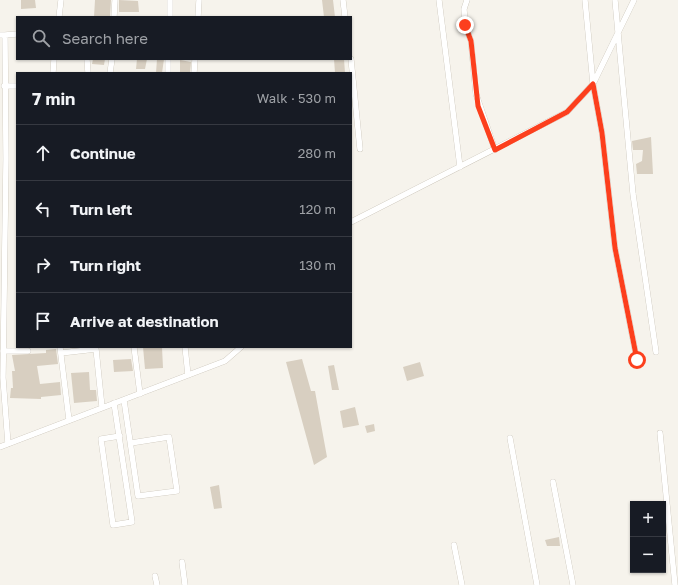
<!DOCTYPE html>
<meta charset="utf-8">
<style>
:root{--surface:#171b24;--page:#242831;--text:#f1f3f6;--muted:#9ea1a6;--line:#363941}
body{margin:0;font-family:"Golos Text",sans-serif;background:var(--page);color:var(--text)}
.controls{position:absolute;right:12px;bottom:12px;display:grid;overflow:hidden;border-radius:0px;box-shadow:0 1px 3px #0004}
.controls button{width:36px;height:36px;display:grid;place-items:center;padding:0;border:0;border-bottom:1px solid var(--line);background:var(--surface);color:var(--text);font:20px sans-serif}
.stop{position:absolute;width:12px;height:12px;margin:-9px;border:3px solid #fc3f1d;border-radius:50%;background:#fff}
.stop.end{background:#fc3f1d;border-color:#fff;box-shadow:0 1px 4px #0008}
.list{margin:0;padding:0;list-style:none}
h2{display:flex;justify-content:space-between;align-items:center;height:52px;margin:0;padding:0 16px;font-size:17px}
h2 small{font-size:13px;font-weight:400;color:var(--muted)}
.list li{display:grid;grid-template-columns:26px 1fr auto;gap:12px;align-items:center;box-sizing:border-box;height:56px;padding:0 16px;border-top:1px solid var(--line)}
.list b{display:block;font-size:15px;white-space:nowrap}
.list em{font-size:13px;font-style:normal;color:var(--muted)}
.icon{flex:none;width:22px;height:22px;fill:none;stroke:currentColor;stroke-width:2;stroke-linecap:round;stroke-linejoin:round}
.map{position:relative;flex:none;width:678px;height:585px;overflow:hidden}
.search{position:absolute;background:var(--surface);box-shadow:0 1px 3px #0004;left:16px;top:16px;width:336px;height:44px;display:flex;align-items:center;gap:10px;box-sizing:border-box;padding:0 14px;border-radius:0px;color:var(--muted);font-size:15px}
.panel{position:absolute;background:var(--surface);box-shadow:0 1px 3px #0004;left:16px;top:72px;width:336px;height:276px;border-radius:0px}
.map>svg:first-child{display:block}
.building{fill:#d8cfc1}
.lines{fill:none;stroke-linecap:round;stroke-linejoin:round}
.minor-casing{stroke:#c2bbae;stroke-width:6}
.minor{stroke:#fff;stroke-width:5.5}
.route{stroke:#fc3f1d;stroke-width:5}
</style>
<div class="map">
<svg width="678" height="585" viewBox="0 0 678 585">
<rect width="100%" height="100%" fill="#f6f3ec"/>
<path class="building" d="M21 0H35L36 8 21 9Z
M95 0H111L110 17H94Z
M119 0 138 1 139 12H119Z
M322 0H333L335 17H324Z
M93 59H105L104 65 92 64Z
M137 59H147L145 69H136Z
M157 59H164L162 73H156Z
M334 59H344L345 73H335Z
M180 60 191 62 190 73H180Z
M651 137 653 174H637L636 164 642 161 643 150H633L632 141Z
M143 347H162L163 368 145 369Z
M56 349 58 364 37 366 40 384 60 382 61 395 41 397V399L10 398 11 388H13L12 371H15L12 355 46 353V350Z
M131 359 133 371 114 372 113 360Z
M302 359 311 391H315L327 457 314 465 286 362Z
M420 362 424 376 407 381 403 367Z
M334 365 339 390H332L328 366Z
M89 372 90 390H96L97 401 74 403 71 373Z
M355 407 359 425 343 428 340 411Z
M374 424 375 431 367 433 365 426Z
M219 485 222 508 214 509 210 487Z
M559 537 560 546H547L545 540Z"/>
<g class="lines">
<defs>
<path id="minor" d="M343 0 345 17
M439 0 460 167
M467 0 464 9 465 25 471 41 476 94 495 150
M585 0 593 84 602 133 615 248 637 360
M615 0 633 194 656 352
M59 17 61 0
M114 17 115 0
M170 17V0
M198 17 199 0
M0 35H5L6 159 3 378 8 444
M5 35 17 34
M87 59 88 73
M351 59 360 149
M53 73 54 59
M110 73 112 59
M168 73V59
M194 73 195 59
M4 86H17
M351 222 567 112 593 84 634 0
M60 347 69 420
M134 347 140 394
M185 347 188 375
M3 351H28
M61 353 96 349 102 407
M124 400 138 496 177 491 169 437 131 443
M114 403 132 522 113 525 101 439 120 436
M660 433 675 585
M510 438 537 585
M0 447 225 361 241 347
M553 482 573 585
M454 545 462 585
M182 562 185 585
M155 576 157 585"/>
</defs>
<use href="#minor" class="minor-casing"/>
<use href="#minor" class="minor"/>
</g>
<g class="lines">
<path class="route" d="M465 25 471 41 478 106 495 150 567 112 593 84 602 133 615 248 637 360"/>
</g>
</svg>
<div class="controls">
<button>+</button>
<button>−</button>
</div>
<div class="stop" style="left:637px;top:360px"></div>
<div class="stop end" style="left:465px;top:25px"></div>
<div class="search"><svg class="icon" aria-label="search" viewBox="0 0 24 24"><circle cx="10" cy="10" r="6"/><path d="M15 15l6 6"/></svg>Search here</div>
<section class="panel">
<h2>7 min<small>Walk · 530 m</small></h2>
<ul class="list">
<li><svg class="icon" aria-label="ahead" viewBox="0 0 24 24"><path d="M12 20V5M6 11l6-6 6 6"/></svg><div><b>Continue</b></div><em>280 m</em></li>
<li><svg class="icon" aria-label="left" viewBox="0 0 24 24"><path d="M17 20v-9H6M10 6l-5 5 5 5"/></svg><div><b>Turn left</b></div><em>120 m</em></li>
<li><svg class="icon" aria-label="right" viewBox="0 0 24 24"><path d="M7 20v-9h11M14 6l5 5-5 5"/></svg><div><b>Turn right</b></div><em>130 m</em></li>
<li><svg class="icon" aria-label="arrive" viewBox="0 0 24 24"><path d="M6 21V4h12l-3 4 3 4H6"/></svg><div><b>Arrive at destination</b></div></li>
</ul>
</section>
</div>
